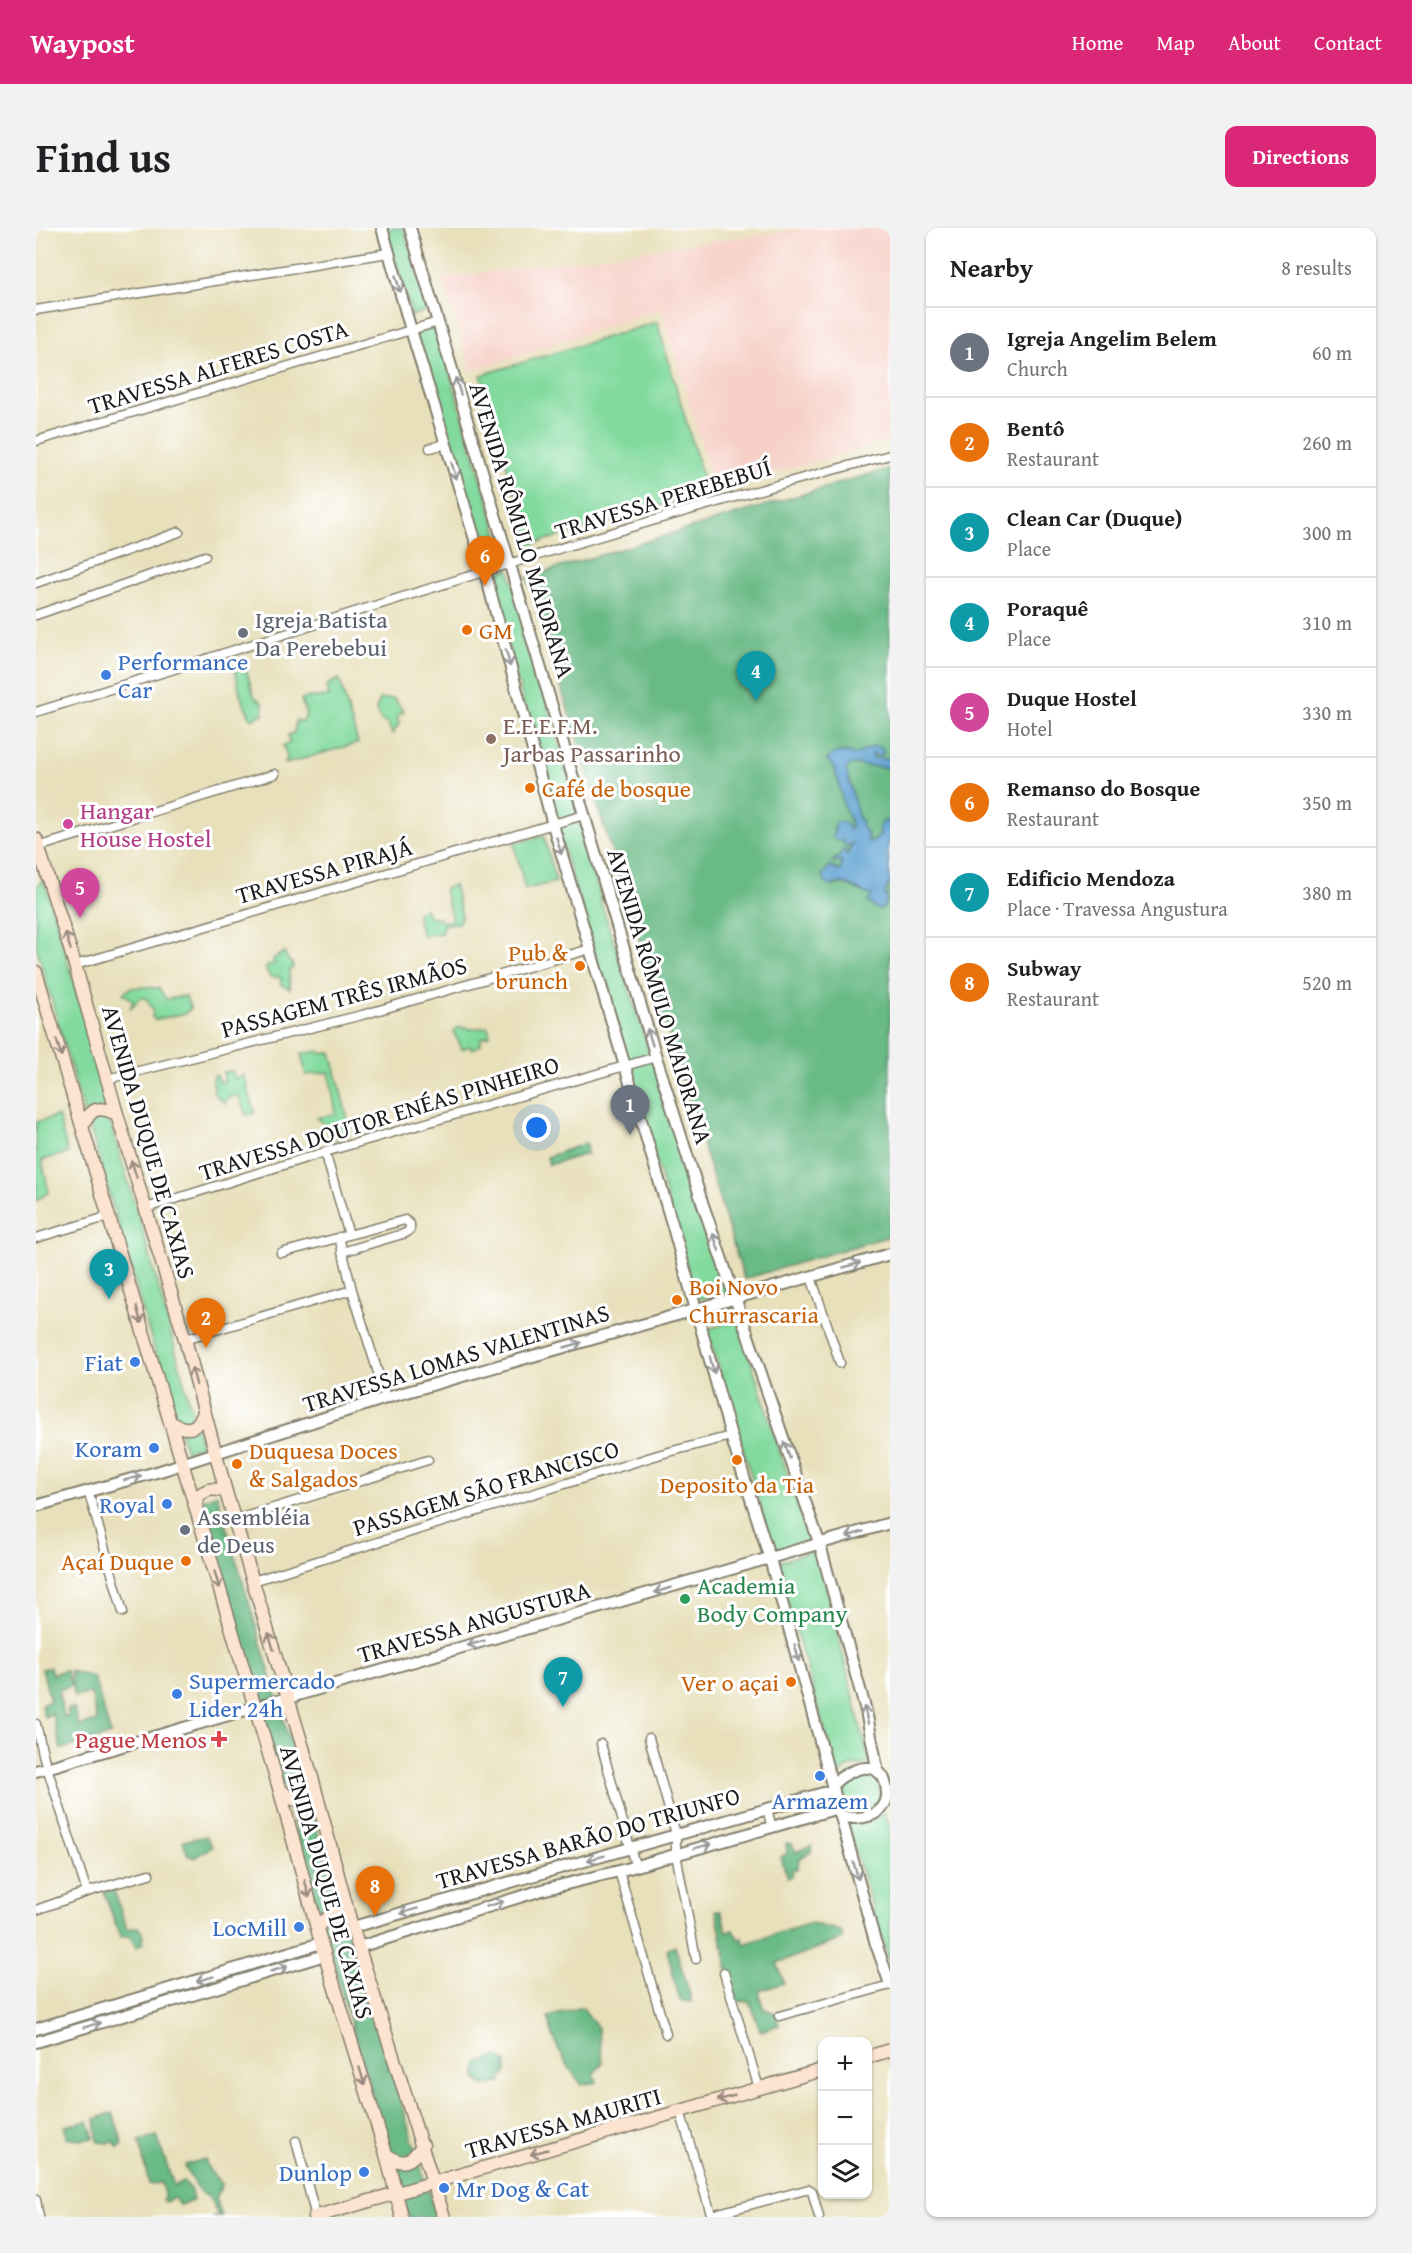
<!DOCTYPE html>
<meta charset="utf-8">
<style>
:root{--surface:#fff;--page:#f2f2f2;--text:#202124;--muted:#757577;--line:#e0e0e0;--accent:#db2777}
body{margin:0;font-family:"Gentium Book Plus",serif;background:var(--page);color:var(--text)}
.controls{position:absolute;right:18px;bottom:18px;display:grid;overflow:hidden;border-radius:12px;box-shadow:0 2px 4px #0004}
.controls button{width:54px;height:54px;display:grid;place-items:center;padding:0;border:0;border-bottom:2px solid var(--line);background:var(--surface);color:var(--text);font:30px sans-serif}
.you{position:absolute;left:501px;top:900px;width:21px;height:21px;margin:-15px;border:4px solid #fff;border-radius:50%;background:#1a73e8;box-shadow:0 0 0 9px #1a73e833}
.badge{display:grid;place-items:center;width:39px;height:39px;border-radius:50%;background:var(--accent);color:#fff;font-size:20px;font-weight:700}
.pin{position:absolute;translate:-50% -50px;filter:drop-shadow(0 2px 3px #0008)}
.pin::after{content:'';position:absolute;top:32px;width:21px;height:18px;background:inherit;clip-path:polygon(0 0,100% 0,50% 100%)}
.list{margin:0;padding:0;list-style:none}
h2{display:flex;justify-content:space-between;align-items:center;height:78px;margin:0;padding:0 24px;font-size:26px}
h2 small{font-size:20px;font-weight:400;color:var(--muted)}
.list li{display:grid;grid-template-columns:39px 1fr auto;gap:18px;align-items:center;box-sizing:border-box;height:90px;padding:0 24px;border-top:2px solid var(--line)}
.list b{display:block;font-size:22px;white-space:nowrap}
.list p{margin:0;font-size:20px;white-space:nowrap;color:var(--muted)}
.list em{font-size:20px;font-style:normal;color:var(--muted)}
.icon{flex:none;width:33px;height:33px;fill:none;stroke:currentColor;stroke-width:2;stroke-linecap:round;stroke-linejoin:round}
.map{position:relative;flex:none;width:854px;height:1989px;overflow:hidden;border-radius:12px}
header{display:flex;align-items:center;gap:36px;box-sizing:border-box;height:84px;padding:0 30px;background:var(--accent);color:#fff}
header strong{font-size:28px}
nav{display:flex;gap:33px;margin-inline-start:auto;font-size:21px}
.intro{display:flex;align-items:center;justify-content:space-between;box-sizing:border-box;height:144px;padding:0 36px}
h1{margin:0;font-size:42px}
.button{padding:15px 27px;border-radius:12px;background:var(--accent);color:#fff;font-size:21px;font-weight:700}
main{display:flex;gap:36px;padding:0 36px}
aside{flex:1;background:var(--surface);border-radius:12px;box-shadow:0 2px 4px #0004}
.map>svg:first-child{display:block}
.built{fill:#f7d1c8}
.green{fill:#82da9e;stroke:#4f7b5d;stroke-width:1.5}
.forest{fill:#69ba85;stroke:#426b50;stroke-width:1.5}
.water{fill:#5ca0d1;stroke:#3c5e76;stroke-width:1.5}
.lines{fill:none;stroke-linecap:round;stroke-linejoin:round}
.minor-casing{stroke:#827e6c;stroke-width:11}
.tertiary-casing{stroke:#827e6c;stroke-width:14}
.secondary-casing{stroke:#827e6c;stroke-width:15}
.minor{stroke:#fff;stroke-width:8}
.tertiary{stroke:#fff;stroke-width:10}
.secondary{stroke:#fde4d1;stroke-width:12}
.oneway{stroke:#999}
.oneway2{stroke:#988a80}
.food-dot{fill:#e8710a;stroke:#fff;stroke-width:2}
.worship-dot{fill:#6b7280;stroke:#fff;stroke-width:2}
.shop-dot{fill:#3f7fe0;stroke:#fff;stroke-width:2}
.education-dot{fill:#8d6e63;stroke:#fff;stroke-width:2}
.hotel-dot{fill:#d1479c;stroke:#fff;stroke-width:2}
.leisure-dot{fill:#2e9e5b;stroke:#fff;stroke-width:2}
.health-dot{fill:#e0444e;stroke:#fff;stroke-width:2}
.labels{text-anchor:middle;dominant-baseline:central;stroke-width:6;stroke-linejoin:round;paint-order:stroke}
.street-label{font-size:24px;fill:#1c1c1c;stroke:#fff}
.worship-label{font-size:24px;fill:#5b616d;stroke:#fff;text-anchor:start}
.food-label{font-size:24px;fill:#c56008;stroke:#fff;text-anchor:start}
.shop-label{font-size:24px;fill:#366cbe;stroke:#fff;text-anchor:end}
.education-label{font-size:24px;fill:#785e54;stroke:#fff;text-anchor:start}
.hotel-label{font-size:24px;fill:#b23c85;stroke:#fff;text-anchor:start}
.leisure-label{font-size:24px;fill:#27864d;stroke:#fff;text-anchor:start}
.health-label{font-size:24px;fill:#be3a42;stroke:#fff;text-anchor:end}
</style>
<header>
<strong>Waypost</strong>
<nav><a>Home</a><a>Map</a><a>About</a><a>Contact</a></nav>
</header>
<div class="intro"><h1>Find us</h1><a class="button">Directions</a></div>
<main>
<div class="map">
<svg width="854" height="1989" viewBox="0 0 854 1989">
<rect width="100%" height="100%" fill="#fff"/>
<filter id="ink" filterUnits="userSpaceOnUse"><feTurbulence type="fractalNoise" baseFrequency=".0167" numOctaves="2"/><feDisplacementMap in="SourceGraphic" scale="12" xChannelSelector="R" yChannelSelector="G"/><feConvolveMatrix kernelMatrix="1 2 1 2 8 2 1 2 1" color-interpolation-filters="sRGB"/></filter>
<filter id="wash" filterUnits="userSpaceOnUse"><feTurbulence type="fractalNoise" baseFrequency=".008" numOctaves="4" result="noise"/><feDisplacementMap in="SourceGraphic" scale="24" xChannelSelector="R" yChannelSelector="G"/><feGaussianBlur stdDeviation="1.35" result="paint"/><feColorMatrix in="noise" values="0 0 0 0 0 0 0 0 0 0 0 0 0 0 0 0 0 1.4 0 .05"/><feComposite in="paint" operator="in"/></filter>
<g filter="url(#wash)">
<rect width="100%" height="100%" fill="#e8e0bb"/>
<path class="built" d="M772 0H854V212L679 262 625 81 435 143 407 50Z"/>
<path class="green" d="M350 0H368L391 82 376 88Z
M621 94 671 264 493 317 445 147Z
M400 99 470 333 451 337 379 105Z
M473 341 530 541 567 681 692 1065 663 1071 660 1069 522 602 453 347Z
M207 431 218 468 227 475V486L215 491 205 469 197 434Z
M303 451 322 515 249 536 251 528 247 517 254 515 252 507 258 505 260 492 267 494 270 486 265 472 274 469H293L291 457Z
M344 471H358L368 484 361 488 363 496 356 506 352 496 345 493 340 482Z
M508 608 520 654 489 661 478 615Z
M8 651 73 878 48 885 0 718V659Z
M418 657 426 688 422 695 407 697 405 705 386 708 381 688 382 683 389 681 392 688 402 690 407 694 416 692 408 661Z
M248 724 253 733 256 735 257 740 253 742 254 761 245 756V751L243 749H234L230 742 231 738 238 736 237 731Z
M108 759 123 760 130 771 149 768 155 780 150 785 119 792 116 789 117 782 111 771 105 769 94 781 97 773 87 765 95 760Z
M423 799 435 801 452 799 454 808 445 810V817L436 821 434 818 426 821 417 803Z
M283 823 286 826 295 824 313 896 312 908 294 912 291 899 281 890 300 886 293 844 270 847 265 826Z
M196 843 199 851 208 847 219 885 210 887 202 867 192 869 189 875 178 866 177 848H181L183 854 189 853 187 844Z
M65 885 72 888 107 1003 157 1188 165 1217 150 1223 111 1097 53 896 54 892Z
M22 888 32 925 6 932 13 964 0 973V894Z
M702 1093 773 1313 738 1324 671 1101Z
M781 1321 834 1537C820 1535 812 1538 802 1548L740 1335Z
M804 1564a20 20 0 1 1 40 0a20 20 0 1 1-40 0Z
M849 1585 854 1600V1737L812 1599 814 1595 828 1594Z"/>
<path class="forest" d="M854 240V531H837L835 526H848L828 524 819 527 808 523 797 526 791 532 799 541 808 578 816 598 813 602 811 596 804 593 798 599V605L812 618 816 614H817L809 628 808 625 798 631 807 635 803 643 800 641 797 658C813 651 821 665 837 667L836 670 851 668 849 665 854 653V1008L708 1051 491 349Z
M815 536 854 540V591L846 595V605L838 613 834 614 825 598 826 593 823 591 809 541Z
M550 915 551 926 513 937 511 929Z
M181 1266 253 1510 400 1989H372L296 1731 166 1272Z
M14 1439 16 1446 30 1442 35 1458 22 1462 28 1489 32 1488V1481L38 1480 43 1498 61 1493 55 1465 38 1469 34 1443 58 1449 75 1507 25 1521 16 1485 8 1489 6 1476 14 1473 6 1441Z
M170 1608 176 1619 158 1630 152 1627 147 1613Z
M750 1615 756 1616 760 1624 776 1617 775 1624 764 1630 761 1641 755 1642 757 1647 751 1650 745 1629 751 1625Z
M77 1659 91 1701 102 1699 108 1707 107 1715 100 1720 94 1708 84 1709 68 1664Z
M680 1682 685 1683 691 1704 698 1702 702 1711 707 1710 708 1716 775 1695 805 1703 807 1711 741 1735 748 1755 723 1763 727 1780 740 1786 743 1797 724 1803 714 1774 701 1773 691 1738Z
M639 1718 656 1774 644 1773 631 1722Z
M546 1779 562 1800 567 1834 558 1846 561 1854 546 1857C527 1833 519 1819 512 1789Z
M461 1828 470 1834 471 1844 465 1854 448 1859 440 1850 442 1836Z
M77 1885 87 1916 82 1920 78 1913 74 1915 62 1914 59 1891Z
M52 1893 58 1910 44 1912 30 1910 29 1898Z
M121 1908 138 1958 147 1953 154 1960 157 1973 143 1977 138 1969 130 1974 127 1972 128 1966 125 1955 113 1956 103 1913Z
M169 1931 173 1942 186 1956 180 1971 186 1989H176L182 1987 173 1969 165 1965 150 1941 149 1937Z"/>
<path class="water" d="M839 518 846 520 848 526 842 528 836 525 837 530 854 531V540L815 536 810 541 823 591 826 593 825 598 832 606 831 611 833 614 838 613 845 606 842 601 846 595 854 591V613L852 619 854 653 849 665 851 674 847 680 841 681 832 674 836 667C825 666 819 657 809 655 804 654 798 657 794 658L788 653 786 647 794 638 803 643 805 641 806 633 796 634 803 629 805 623 809 622V627H811L817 615 809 618 806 613 799 612 797 608 800 595 804 593 811 596 813 602 816 598 808 578 799 541 791 532C797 522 809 523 819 527Z"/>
</g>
<g filter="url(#ink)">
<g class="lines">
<defs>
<path id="minor" d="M0 82 352 25
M0 213 402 94
M394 220 410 216
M0 355 143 304
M0 387 169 328
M0 484C284 397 566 301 854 227
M2 619 239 546
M39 737 548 587
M71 851 326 787 554 721
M289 924 313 1007
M110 980 289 924 620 829
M303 1009 316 1062 350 1170
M0 1010 74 988
M245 1025 369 992 374 996V1001L370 1005 306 1024
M775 1049 804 1135
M149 1111 316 1062
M52 1262 87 1384
M199 1292 392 1232
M217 1353 625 1226 695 1208
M0 1496 8 1530 51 1664
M613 1510 640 1606V1626L660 1731
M565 1516 599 1637
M731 1581 736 1600
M583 1643 630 1806
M0 1682 51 1664 113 1646
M688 1745 723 1860
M743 1788 854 1757
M644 1883 676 1989
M260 1913 280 1989
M0 1972 3 1989
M675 1987 773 1961 776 1963 783 1989"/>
<path id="tertiary" d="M346 0 375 102 449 344 517 597 637 999 695 1208 734 1331 839 1713 854 1756
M374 0 620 829 666 974 784 1317 830 1483 842 1544
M0 1278 124 1243 350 1170 854 1026
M0 1543 854 1295
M797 1556C816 1538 849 1528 851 1565 852 1589 820 1594 804 1587
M317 1699 798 1562
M323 1719 506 1662 583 1643 802 1580
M0 1801 285 1715
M0 1814 289 1727"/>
<path id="secondary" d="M0 611 39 737 81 886 149 1111 190 1264 277 1553 314 1692 408 1989
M0 744 243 1560 285 1715 350 1926 366 1989
M47 897C56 879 63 878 81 886
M134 1194C149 1203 161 1204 168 1184
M160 1280 162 1268C172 1260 179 1260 190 1264
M244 1561 252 1569 263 1573 272 1567 277 1553
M281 1699 296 1686H306L314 1692
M832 1829 854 1822
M350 1926C367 1940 376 1933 387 1917
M278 1989 786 1842"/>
</defs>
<use href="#minor" class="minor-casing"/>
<use href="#tertiary" class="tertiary-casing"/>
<use href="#secondary" class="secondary-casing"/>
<use href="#minor" class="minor"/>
<use href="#tertiary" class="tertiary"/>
<use href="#secondary" class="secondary"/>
</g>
<defs><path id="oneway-shaft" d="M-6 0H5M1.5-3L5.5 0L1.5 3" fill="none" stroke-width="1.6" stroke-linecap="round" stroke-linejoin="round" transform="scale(1.5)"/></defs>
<g class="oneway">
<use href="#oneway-shaft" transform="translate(362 56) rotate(74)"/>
<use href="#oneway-shaft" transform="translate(422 158) rotate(-107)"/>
<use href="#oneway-shaft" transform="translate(418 243) rotate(73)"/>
<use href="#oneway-shaft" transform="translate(472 430) rotate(75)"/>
<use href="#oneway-shaft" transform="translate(523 618) rotate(74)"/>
<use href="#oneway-shaft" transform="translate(614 809) rotate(-107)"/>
<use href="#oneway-shaft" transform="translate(680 1014) rotate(-109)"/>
<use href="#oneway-shaft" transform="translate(816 1037) rotate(-16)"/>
<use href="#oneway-shaft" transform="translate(537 1117) rotate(-16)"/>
<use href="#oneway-shaft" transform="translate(676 1137) rotate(75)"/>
<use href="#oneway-shaft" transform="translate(751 1222) rotate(-109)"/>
<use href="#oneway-shaft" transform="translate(97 1250) rotate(-15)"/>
<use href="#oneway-shaft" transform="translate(819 1306) rotate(163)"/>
<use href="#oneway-shaft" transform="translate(627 1362) rotate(164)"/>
<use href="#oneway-shaft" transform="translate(440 1415) rotate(164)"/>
<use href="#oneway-shaft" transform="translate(761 1425) rotate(74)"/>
<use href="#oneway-shaft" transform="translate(830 1487) rotate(-103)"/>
<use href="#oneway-shaft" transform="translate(667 1618) rotate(-15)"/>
<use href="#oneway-shaft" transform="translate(560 1630) rotate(165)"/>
<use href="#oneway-shaft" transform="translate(820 1643) rotate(74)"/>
<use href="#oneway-shaft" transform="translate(459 1676) rotate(-17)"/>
<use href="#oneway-shaft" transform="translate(373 1683) rotate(164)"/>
<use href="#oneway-shaft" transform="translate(243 1741) rotate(-16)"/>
<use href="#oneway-shaft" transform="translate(169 1751) rotate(163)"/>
<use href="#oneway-shaft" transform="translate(56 1797) rotate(-17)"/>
</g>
<g class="oneway2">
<use href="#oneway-shaft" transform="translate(32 713) rotate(-107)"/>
<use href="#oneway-shaft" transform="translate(23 820) rotate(73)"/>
<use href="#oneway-shaft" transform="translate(98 941) rotate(-107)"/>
<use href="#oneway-shaft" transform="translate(103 1087) rotate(74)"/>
<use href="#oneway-shaft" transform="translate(158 1148) rotate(-104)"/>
<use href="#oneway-shaft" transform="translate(181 1352) rotate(74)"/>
<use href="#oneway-shaft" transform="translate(235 1413) rotate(-107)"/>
<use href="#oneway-shaft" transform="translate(271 1661) rotate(75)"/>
<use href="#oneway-shaft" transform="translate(326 1848) rotate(73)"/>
<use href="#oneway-shaft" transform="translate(690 1870) rotate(164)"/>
<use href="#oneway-shaft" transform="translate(503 1924) rotate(164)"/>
</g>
</g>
<g class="food-dot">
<circle cx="431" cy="402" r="6"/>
<circle cx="494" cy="560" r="6"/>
<circle cx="544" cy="738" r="6"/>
<circle cx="641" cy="1072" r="6"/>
<circle cx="701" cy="1232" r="6"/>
<circle cx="201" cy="1236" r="6"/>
<circle cx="150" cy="1333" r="6"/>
<circle cx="755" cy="1454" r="6"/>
</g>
<g class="worship-dot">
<circle cx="207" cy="405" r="6"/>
<circle cx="149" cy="1302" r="6"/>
</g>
<g class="shop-dot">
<circle cx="70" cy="447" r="6"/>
<circle cx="99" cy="1134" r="6"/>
<circle cx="118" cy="1220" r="6"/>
<circle cx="131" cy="1276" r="6"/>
<circle cx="141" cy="1466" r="6"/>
<circle cx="784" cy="1548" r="6"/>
<circle cx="263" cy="1699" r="6"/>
<circle cx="328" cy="1944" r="6"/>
<circle cx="408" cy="1960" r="6"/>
</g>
<circle class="education-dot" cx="455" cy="511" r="6"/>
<circle class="hotel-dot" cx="32" cy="596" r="6"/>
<circle class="leisure-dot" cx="649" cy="1371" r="6"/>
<path class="health-dot" d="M180 1502h6v6h6v6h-6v6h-6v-6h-6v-6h6z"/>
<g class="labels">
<g class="street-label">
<text transform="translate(182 139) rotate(-17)">TRAVESSA ALFERES COSTA</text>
<text transform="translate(627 271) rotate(-17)">TRAVESSA PEREBEBUÍ</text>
<text transform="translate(486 302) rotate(73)">AVENIDA RÔMULO MAIORANA</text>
<text transform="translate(288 643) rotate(-16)">TRAVESSA PIRAJÁ</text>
<text transform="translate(624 768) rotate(73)">AVENIDA RÔMULO MAIORANA</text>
<text transform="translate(308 769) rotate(-15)">PASSAGEM TRÊS IRMÃOS</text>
<text transform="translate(343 890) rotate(-17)">TRAVESSA DOUTOR ENÉAS PINHEIRO</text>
<text transform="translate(113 914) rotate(74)">AVENIDA DUQUE DE CAXIAS</text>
<text transform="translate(420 1130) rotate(-17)">TRAVESSA LOMAS VALENTINAS</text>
<text transform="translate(450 1260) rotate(-17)">PASSAGEM SÃO FRANCISCO</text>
<text transform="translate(438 1394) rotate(-16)">TRAVESSA ANGUSTURA</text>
<text transform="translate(552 1610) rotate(-16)">TRAVESSA BARÃO DO TRIUNFO</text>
<text transform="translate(291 1654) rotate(74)">AVENIDA DUQUE DE CAXIAS</text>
<text transform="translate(527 1895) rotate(-16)">TRAVESSA MAURITI</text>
</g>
<g class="worship-label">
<text x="219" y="391">Igreja Batista<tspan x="219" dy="28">Da Perebebui</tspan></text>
<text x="161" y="1288">Assembléia<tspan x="161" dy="28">de Deus</tspan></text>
</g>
<g class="food-label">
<text x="443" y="402">GM</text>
<text x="506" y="560">Café de bosque</text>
<text x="532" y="724" text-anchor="end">Pub &amp;<tspan x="532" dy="28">brunch</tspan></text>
<text x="653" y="1058">Boi Novo<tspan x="653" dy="28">Churrascaria</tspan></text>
<text x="213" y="1222">Duquesa Doces<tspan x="213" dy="28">&amp; Salgados</tspan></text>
<text x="701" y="1256" text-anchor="middle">Deposito da Tia</text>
<text x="138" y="1333" text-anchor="end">Açaí Duque</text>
<text x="743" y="1454" text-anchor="end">Ver o açai</text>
</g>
<g class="shop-label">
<text x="82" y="433" text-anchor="start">Performance<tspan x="82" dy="28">Car</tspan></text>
<text x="87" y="1134">Fiat</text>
<text x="106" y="1220">Koram</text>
<text x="119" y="1276">Royal</text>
<text x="153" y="1452" text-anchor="start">Supermercado<tspan x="153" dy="28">Lider 24h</tspan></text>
<text x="784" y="1572" text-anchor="middle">Armazem</text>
<text x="251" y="1699">LocMill</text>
<text x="316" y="1944">Dunlop</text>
<text x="420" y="1960" text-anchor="start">Mr Dog &amp; Cat</text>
</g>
<g class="education-label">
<text x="467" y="497">E.E.E.F.M.<tspan x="467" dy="28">Jarbas Passarinho</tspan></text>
</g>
<g class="hotel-label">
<text x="44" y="582">Hangar<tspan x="44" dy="28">House Hostel</tspan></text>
</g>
<g class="leisure-label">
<text x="661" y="1357">Academia<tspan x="661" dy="28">Body Company</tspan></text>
</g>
<g class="health-label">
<text x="171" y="1511">Pague Menos</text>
</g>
</g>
</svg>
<div class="controls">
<button>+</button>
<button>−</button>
<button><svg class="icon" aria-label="layers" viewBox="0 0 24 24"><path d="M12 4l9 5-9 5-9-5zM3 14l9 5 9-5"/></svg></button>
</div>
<div class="you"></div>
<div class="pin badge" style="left:594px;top:907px;background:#6b7280">1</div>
<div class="pin badge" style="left:170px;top:1120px;background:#e8710a">2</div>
<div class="pin badge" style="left:73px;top:1071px;background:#0f9aa8">3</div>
<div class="pin badge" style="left:720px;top:473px;background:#0f9aa8">4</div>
<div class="pin badge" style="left:44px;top:690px;background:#d1479c">5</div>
<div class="pin badge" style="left:449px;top:358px;background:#e8710a">6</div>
<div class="pin badge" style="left:527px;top:1479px;background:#0f9aa8">7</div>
<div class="pin badge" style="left:339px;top:1688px;background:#e8710a">8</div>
</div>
<aside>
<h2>Nearby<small>8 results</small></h2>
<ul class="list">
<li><span class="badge" style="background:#6b7280">1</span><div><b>Igreja Angelim Belem</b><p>Church</p></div><em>60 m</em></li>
<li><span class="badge" style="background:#e8710a">2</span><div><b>Bentô</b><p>Restaurant</p></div><em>260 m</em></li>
<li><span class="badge" style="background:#0f9aa8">3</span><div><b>Clean Car (Duque)</b><p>Place</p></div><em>300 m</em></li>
<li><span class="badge" style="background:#0f9aa8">4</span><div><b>Poraquê</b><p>Place</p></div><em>310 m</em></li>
<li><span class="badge" style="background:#d1479c">5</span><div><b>Duque Hostel</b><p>Hotel</p></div><em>330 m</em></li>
<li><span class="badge" style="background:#e8710a">6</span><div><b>Remanso do Bosque</b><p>Restaurant</p></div><em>350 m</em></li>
<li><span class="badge" style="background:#0f9aa8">7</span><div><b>Edificio Mendoza</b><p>Place · Travessa Angustura</p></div><em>380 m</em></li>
<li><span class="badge" style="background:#e8710a">8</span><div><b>Subway</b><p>Restaurant</p></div><em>520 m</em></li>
</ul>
</aside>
</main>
